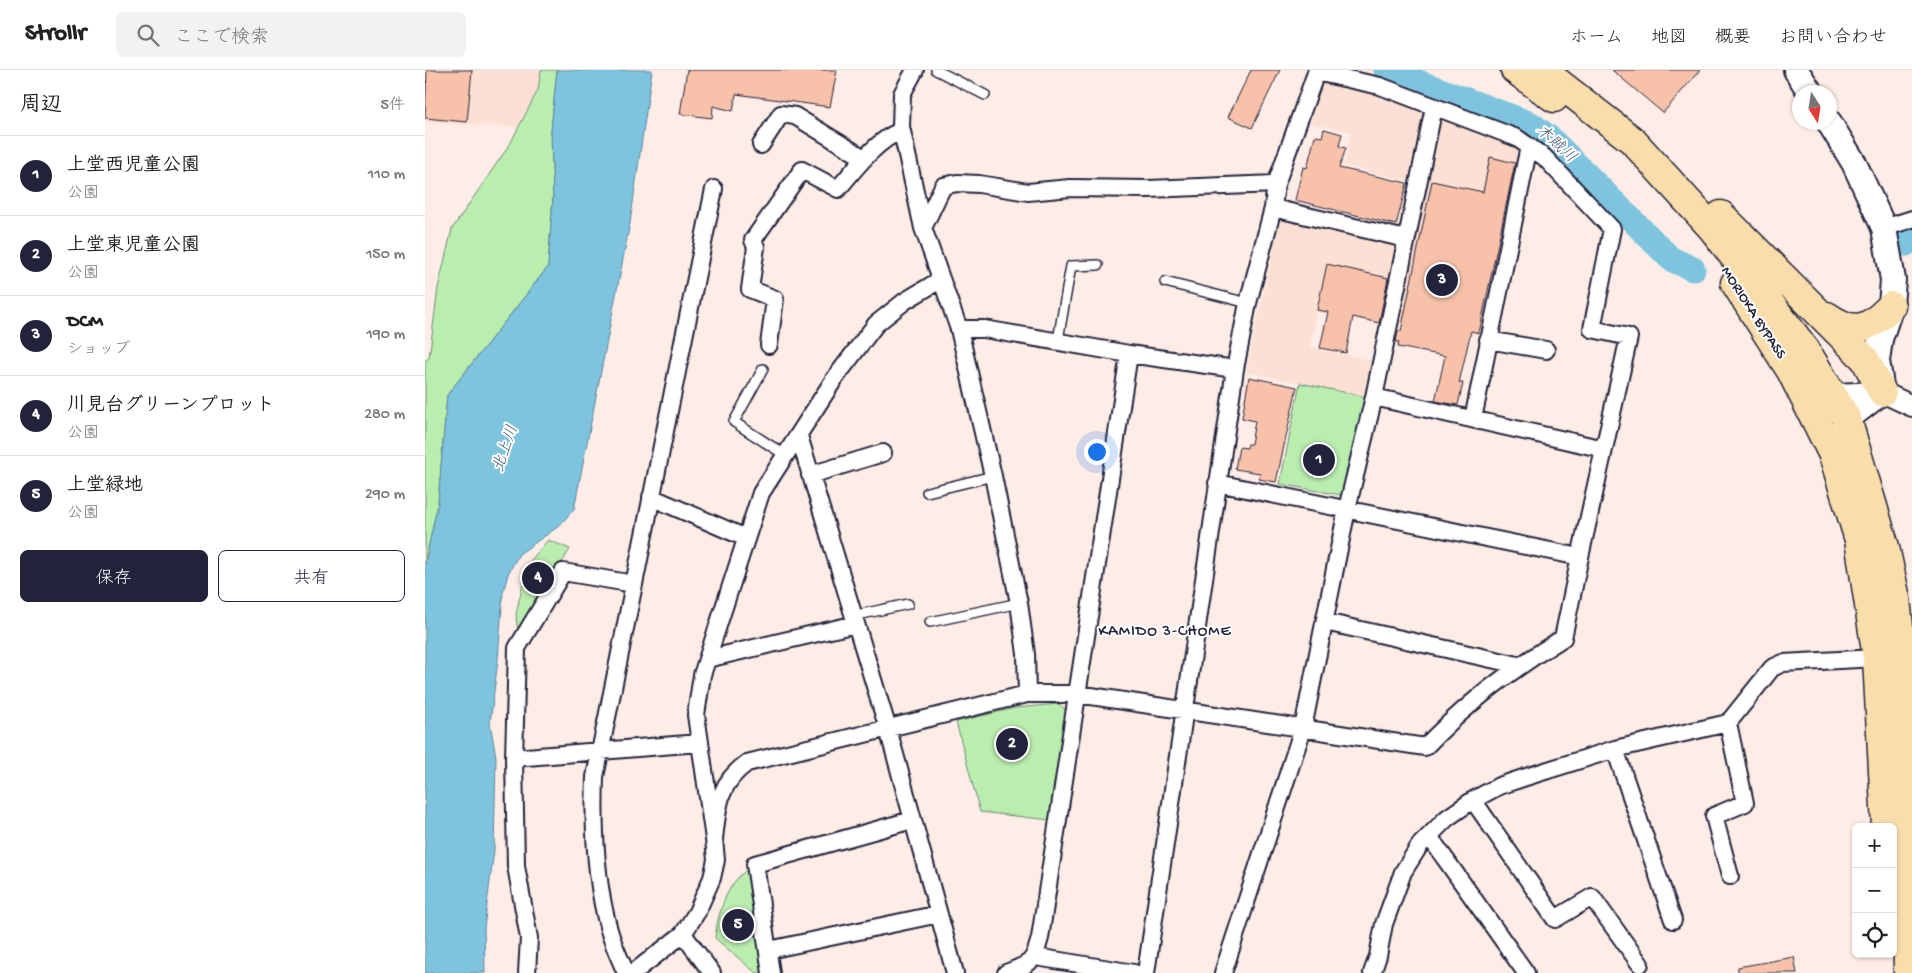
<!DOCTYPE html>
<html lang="ja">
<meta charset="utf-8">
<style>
:root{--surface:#fff;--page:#f2f2f2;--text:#202124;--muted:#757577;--line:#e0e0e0;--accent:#22223b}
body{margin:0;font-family:"Gochi Hand","Klee One",sans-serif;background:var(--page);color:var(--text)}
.controls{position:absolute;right:15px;bottom:15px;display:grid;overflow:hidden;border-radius:8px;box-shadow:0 1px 4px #0004}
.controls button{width:45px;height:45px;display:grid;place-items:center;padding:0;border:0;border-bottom:1px solid var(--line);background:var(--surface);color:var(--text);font:25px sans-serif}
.compass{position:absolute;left:1367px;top:15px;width:45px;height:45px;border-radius:50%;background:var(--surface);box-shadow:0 1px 4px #0004;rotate:168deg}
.you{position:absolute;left:671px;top:381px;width:18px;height:18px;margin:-12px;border:4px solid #fff;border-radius:50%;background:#1a73e8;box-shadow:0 0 0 8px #1a73e833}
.badge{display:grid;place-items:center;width:32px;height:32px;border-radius:50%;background:var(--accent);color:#fff;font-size:16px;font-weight:700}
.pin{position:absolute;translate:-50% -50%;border:2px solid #fff;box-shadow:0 1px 5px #0006}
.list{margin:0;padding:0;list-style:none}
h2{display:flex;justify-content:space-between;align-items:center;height:65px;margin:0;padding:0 20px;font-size:21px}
h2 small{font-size:16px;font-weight:400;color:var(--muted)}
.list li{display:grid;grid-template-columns:32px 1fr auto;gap:15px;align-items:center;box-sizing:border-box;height:80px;padding:0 20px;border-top:1px solid var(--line)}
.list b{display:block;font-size:19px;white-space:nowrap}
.list p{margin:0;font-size:16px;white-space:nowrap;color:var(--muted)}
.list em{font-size:16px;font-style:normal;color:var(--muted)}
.actions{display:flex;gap:10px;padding:15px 20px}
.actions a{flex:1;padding:11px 0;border:1px solid var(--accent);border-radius:8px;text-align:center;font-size:18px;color:var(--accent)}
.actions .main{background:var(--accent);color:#fff}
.icon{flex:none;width:28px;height:28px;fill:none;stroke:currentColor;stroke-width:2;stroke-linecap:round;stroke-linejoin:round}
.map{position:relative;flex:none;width:1487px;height:903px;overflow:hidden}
header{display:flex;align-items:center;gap:30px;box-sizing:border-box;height:70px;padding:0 25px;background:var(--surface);border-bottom:1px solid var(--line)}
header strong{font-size:24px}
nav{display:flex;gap:28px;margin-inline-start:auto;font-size:18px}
.search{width:350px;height:45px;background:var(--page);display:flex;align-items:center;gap:12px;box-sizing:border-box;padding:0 18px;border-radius:8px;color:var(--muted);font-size:19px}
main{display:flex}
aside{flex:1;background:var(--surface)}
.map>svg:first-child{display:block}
.built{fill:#fce0d4}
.green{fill:#baeeaf;stroke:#6e8875}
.water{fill:#7fc4df;stroke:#5a839d}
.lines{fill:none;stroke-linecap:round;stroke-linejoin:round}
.river{stroke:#7fc4df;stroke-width:25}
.building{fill:#f8c2aa;stroke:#22223b}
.service-casing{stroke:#22223b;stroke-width:12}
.minor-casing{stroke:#22223b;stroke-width:20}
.tertiary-casing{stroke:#22223b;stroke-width:24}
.secondary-casing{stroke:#22223b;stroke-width:28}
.trunk-casing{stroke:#22223b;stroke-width:31}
.service{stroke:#fff;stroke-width:9}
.minor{stroke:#fff;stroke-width:16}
.tertiary{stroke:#fff;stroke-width:20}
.secondary{stroke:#fff;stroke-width:24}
.trunk{stroke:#f9deab;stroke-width:28}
.labels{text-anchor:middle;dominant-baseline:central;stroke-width:4;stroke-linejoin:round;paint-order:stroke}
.street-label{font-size:15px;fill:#22223b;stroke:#fff}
.water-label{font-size:16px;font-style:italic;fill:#435b74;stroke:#fff}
.neighbourhood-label{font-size:16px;letter-spacing:1px;fill:#22223b;stroke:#fff}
</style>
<header>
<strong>Strollr</strong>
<div class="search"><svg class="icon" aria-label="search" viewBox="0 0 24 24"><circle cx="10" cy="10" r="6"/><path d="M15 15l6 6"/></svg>ここで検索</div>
<nav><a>ホーム</a><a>地図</a><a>概要</a><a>お問い合わせ</a></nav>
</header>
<main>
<aside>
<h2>周辺<small>5件</small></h2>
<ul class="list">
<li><span class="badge">1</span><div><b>上堂西児童公園</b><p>公園</p></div><em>110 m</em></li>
<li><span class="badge">2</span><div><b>上堂東児童公園</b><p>公園</p></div><em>150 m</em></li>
<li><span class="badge">3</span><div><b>DCM</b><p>ショップ</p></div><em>190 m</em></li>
<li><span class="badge">4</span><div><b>川見台グリーンプロット</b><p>公園</p></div><em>280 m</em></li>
<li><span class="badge">5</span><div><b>上堂緑地</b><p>公園</p></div><em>290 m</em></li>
</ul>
<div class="actions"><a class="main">保存</a><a>共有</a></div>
</aside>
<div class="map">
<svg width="1487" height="903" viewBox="0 0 1487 903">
<rect width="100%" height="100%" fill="#fdede6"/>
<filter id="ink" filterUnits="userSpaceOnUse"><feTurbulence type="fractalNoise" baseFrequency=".02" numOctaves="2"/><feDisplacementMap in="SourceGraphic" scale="10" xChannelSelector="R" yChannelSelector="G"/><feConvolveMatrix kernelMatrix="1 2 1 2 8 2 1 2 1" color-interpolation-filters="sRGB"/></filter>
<g filter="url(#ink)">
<path class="built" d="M0 0H116L113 20 93 57 0 52Z
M902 12 951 23 998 40 1001 45 1015 51 1021 49 1089 76 1093 86 1057 265 972 248 957 254 892 242 885 277 949 291 942 327 821 302 855 148 857 147 969 172 1000 115 919 96 926 62 885 53 897 15Z"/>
<path class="green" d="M116 0H132L126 60 128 127 123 197 22 325 13 433 0 493V291L4 288 13 218 27 159 85 74 113 20Z
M875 313 942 327 921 423 916 425 855 414Z
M123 470 145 479 93 566 91 544 102 495Z
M634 634 642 641 625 750 555 742 531 652 590 638Z
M322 800 325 802 341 903H331L290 868C293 844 301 814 322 800Z"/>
<path class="water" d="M132 0H227L205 153 149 439 134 456 94 484 83 504 78 522 73 590 65 653 71 687 69 780 59 858 60 903H0V493L13 433 22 325 123 197 128 127 126 60Z"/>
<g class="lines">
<path class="river" d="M961 0 1106 54 1126 69 1246 189 1268 199
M1481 174 1487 168"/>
</g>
<path class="building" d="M2 0H47L42 52 0 48Z
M262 0H412L405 37 311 24 308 41 288 36 287 48 255 44Z
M826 0H855L827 58 803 47Z
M1187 0H1275L1238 43Z
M899 59 917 64 914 76 921 78 914 98 982 113 971 155 870 130 878 97 882 98 890 66 897 67Z
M1065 87 1090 93 1054 263 1046 261 1034 313H1038L1033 335 1010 331 1020 286 973 277 974 272H971L973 261H976L1007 111 1058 122Z
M902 194 963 208 954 253 928 247 921 283 895 278 903 242 892 240Z
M824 307 872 317 851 412 834 409 835 403 810 399 814 377 822 378 823 374H826L830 351 817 348Z
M1369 887 1372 903H1313V897Z"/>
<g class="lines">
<defs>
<path id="service" d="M511 0 560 25
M740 212 823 233
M633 270 646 196 673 195
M338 299 309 352 360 385
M502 422 568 406
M428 546 483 534
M505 552 594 533"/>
<path id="minor" d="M490 0 477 24 476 57 498 158 534 259 568 406 594 533 601 584 602 624
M336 75 356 44 370 46 439 88
M848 138 981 169
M498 158 518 116 532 113 554 114 603 122 645 118 723 119 851 114
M1459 158 1487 149
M534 259H559L704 284 810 299
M1063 270 1121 280
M344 275 350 229 325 219 331 177 328 170 377 100 413 119C428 101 454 67 477 61
M949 327 1179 379
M1048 349 1104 76
M374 366 463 659 530 903
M385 405 458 383
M792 413 1155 487 1204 267 1167 259 1187 159 1119 87 1092 68 955 16 891 2
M226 427 321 468
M900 552 1093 595
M282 589 431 554
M1303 653 1320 733 1289 746 1305 806
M1190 679 1248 850
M89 688 92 578 138 502 209 514
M1048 730 1130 849 1167 827 1215 894
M1004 766 1101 903
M289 769C293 736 293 714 322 693L602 624H653L1000 677C1041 634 1087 599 1138 568L1155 487
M258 864 287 903
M344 880 514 844
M611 887 709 903
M102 903 104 868 91 796 89 688 274 673
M201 903C195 889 188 875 184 860 170 810 168 759 170 707L289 119
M208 903 258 864 272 842 287 808 291 790 289 769 271 645 277 605 336 423 410 308 451 254 480 231 515 210
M346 903 330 794 487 750
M581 903C605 893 608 895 615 868L704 284
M721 903 810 299 823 233 848 138 851 114 892 0
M798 903 878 658 922 439 949 327 1009 37
M947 903 953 886 959 854 978 802 995 775 1022 748 1048 730 1074 716 1101 707 1190 679 1303 653 1347 598 1358 593 1452 588"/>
<path id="tertiary" d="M1398 319 1408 324 1457 322 1487 336"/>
<path id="secondary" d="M1371 0 1385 22
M1404 52 1429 93 1459 158 1468 210 1466 236 1455 269 1452 291 1457 322 1422 349 1416 365"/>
<path id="trunk" d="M1090 0 1129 28
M1117 0 1207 70 1287 158 1380 279 1422 349 1460 477 1471 529 1477 584 1483 903
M1296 145 1440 289 1457 322
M1310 213 1366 301 1408 385 1434 470 1452 588 1461 757
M1402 246C1431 266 1444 259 1466 236"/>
</defs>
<use href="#service" class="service-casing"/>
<use href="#minor" class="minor-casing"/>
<use href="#tertiary" class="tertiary-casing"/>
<use href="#secondary" class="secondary-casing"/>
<use href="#trunk" class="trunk-casing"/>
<use href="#service" class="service"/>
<use href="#minor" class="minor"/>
<use href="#tertiary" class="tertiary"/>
<use href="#secondary" class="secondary"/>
<use href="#trunk" class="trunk"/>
</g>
</g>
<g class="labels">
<g class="street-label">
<text transform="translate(1328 243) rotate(57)">MORIOKA BYPASS</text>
</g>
<g class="water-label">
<text transform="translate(1130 75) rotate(42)">木賊川</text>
<text transform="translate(82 379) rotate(-71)">北上川</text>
</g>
<g class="neighbourhood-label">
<text x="740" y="562">KAMIDO 3-CHOME</text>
</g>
</g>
</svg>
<div class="controls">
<button>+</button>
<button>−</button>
<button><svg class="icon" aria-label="locate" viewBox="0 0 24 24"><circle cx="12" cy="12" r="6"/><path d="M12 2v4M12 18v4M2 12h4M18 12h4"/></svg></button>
</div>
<svg class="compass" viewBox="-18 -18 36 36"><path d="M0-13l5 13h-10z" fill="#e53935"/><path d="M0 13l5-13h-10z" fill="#757577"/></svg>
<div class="you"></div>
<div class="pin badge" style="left:894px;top:390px">1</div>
<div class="pin badge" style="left:587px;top:674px">2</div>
<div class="pin badge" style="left:1017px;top:210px">3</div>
<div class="pin badge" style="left:113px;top:508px">4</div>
<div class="pin badge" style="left:313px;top:855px">5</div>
</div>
</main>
